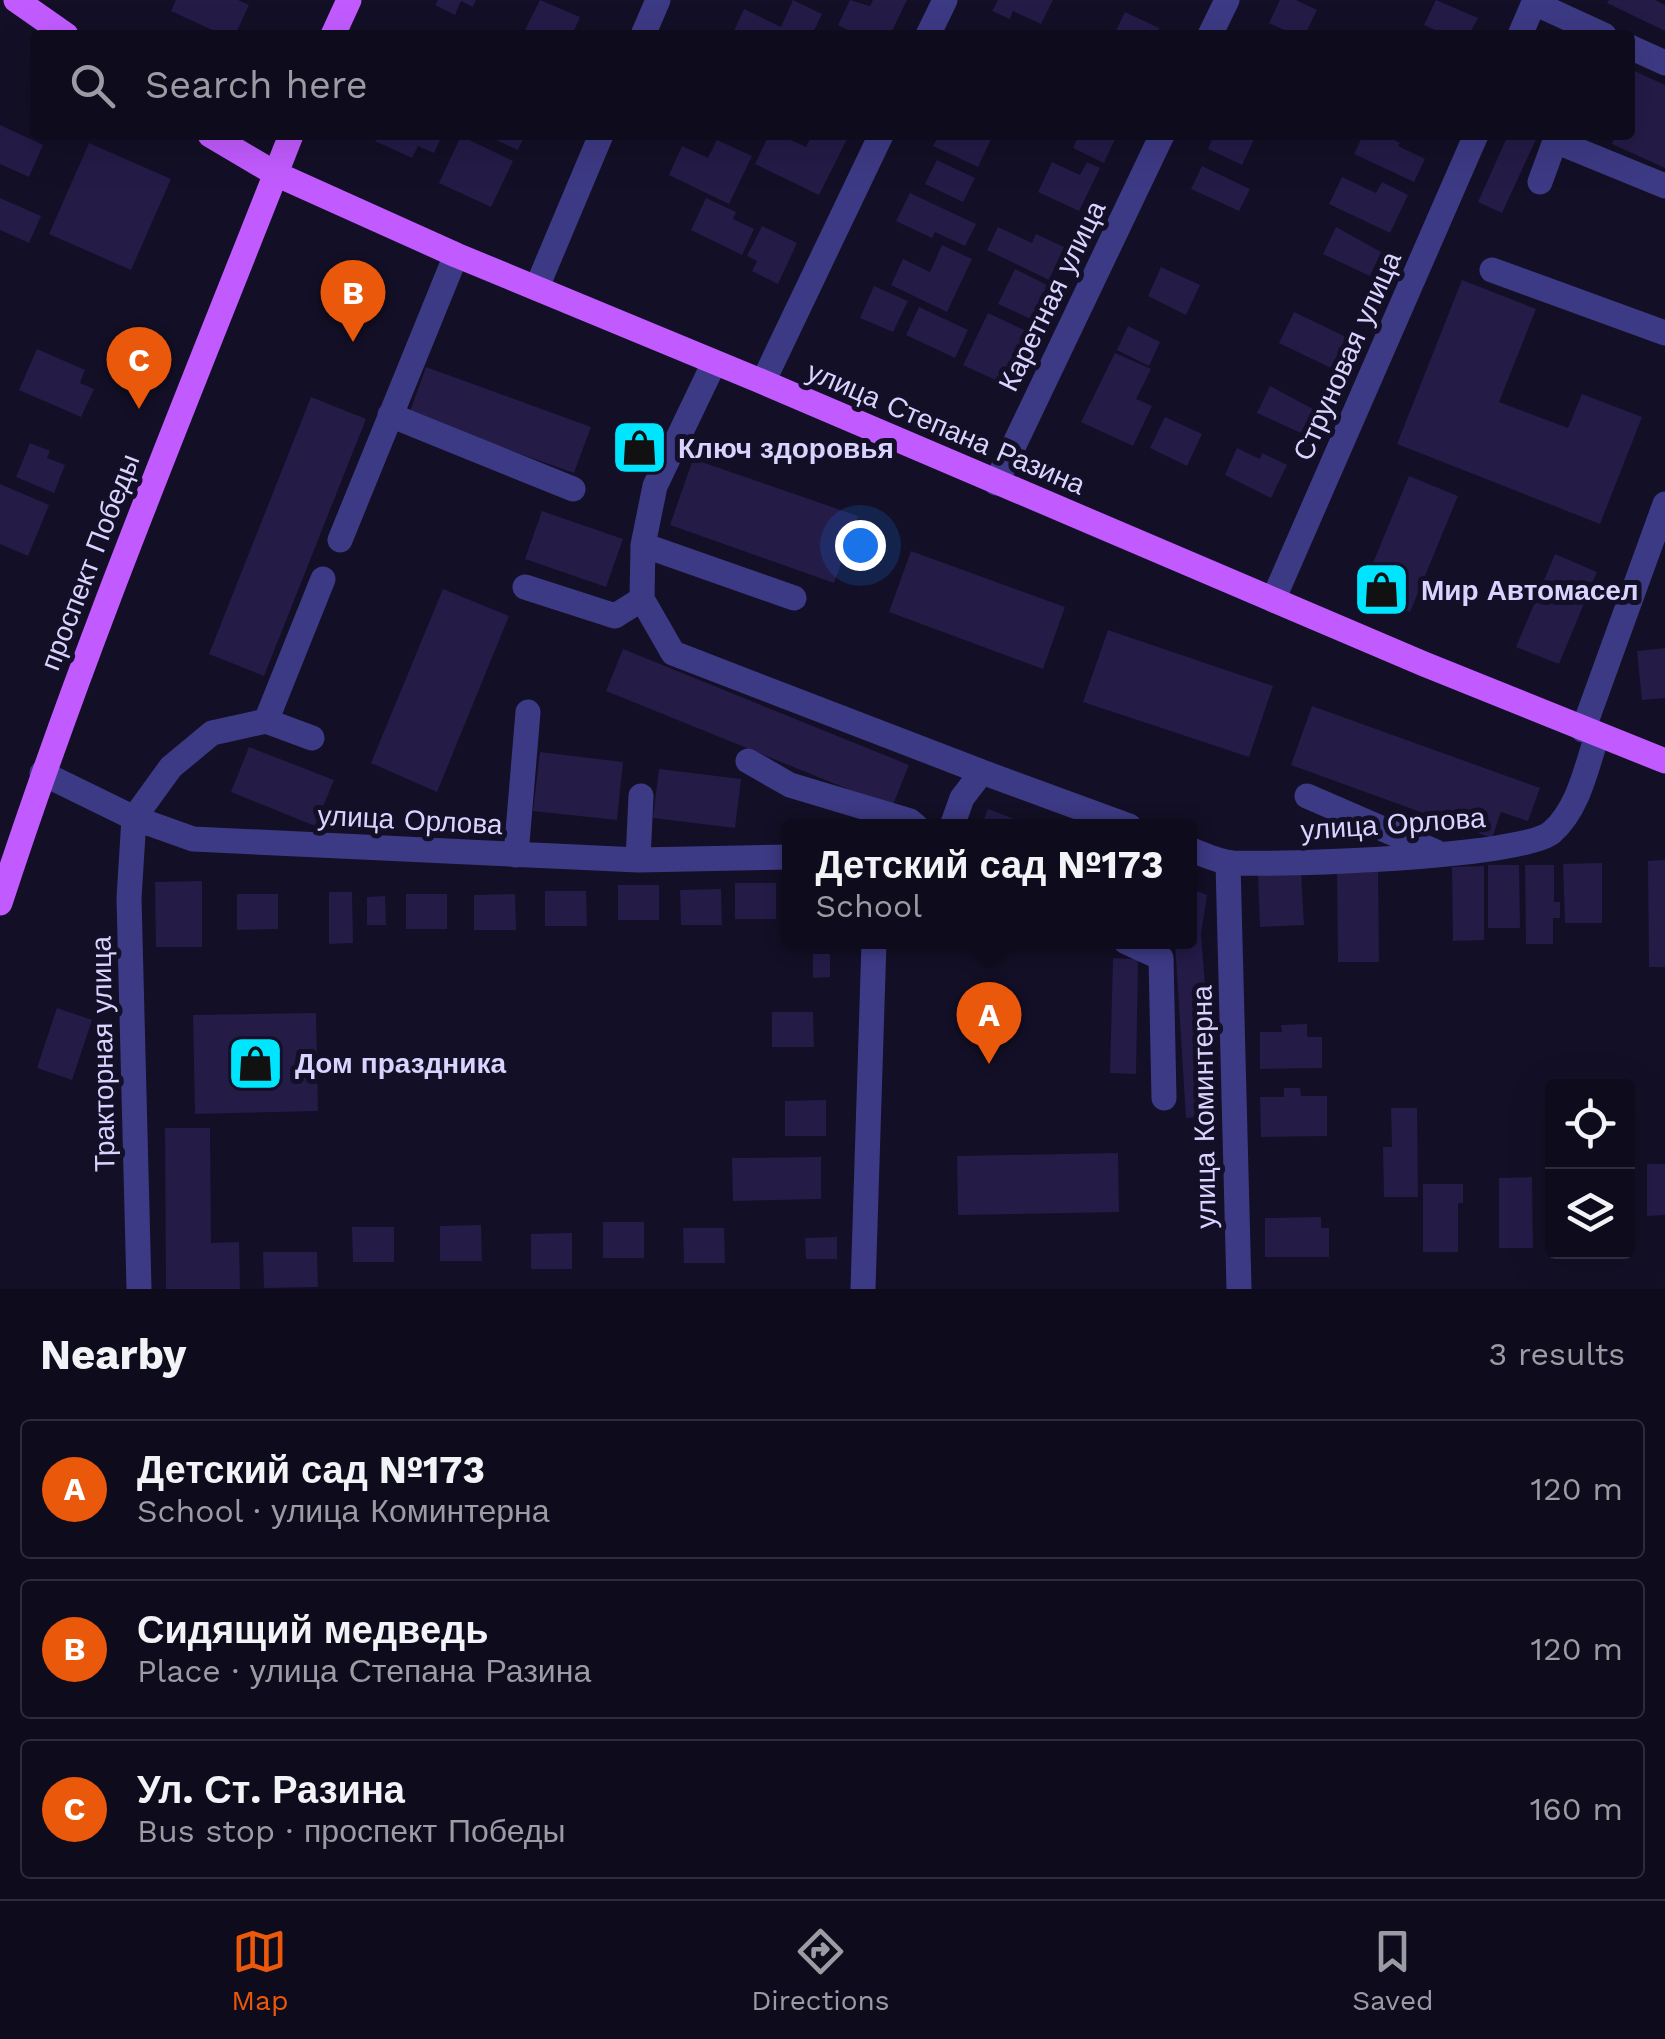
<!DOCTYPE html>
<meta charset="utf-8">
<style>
:root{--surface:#0e0b1c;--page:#1c1929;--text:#f1f3f6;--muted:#9b9ba3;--line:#2e2b3b;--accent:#ea580c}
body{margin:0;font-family:"Work Sans",sans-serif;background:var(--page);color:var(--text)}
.controls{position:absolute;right:30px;bottom:30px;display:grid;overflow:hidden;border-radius:10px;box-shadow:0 10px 40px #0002}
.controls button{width:90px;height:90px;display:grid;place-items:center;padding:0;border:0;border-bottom:2px solid var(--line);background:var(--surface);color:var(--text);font:50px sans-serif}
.you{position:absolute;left:860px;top:545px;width:35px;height:35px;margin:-25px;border:8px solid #fff;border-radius:50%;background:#1a73e8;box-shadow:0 0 0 15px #1a73e833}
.badge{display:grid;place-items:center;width:65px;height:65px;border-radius:50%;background:var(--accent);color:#fff;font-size:32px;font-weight:700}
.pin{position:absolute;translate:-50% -82px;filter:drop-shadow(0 2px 5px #0008)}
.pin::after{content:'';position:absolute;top:52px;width:35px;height:30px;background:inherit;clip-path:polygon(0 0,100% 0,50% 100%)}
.popup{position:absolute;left:782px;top:819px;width:415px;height:130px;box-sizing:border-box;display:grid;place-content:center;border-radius:10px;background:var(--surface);filter:drop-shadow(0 2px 8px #0005);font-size:32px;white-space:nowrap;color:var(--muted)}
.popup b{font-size:38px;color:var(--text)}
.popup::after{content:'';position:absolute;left:50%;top:100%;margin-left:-20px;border:20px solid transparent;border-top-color:var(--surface)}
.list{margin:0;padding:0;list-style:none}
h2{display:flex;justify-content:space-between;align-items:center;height:130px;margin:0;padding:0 40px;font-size:42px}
h2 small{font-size:32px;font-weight:400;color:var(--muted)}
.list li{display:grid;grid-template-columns:65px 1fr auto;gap:30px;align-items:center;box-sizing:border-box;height:140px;margin:0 20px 20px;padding:0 20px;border:2px solid var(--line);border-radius:10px}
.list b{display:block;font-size:38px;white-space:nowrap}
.list p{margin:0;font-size:32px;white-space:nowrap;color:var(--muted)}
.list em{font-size:32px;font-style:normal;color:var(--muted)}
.icon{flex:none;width:55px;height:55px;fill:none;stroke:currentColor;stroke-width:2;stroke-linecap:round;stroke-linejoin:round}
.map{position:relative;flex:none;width:1665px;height:1289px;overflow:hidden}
.search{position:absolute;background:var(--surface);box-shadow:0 10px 40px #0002;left:30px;right:30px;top:30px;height:110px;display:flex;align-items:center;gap:25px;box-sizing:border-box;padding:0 35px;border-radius:10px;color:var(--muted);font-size:38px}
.sheet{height:610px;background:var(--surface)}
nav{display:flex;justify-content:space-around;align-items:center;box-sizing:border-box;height:140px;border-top:2px solid var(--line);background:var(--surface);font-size:28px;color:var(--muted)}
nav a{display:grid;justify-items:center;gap:5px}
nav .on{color:var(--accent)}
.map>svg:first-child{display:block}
.building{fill:#241b47}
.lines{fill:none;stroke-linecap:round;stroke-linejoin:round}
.minor{stroke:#3d3a85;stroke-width:25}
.major{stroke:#c25bff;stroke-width:25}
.labels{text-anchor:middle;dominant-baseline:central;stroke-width:10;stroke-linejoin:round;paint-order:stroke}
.street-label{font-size:28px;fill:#d9d4ff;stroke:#130f26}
.poi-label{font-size:28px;font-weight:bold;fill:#d9d4ff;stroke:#130f26;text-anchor:start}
</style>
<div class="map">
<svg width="1665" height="1289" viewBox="0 0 1665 1289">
<rect width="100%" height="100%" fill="#130f26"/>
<path class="building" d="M176 0H238L249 5 235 35H223L171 11Z
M438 0H476L473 7 461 1 455 15 435 5Z
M540 0 580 17 572 35H535L525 30Z
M793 0 822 14 812 35H732L744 9 781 27Z
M850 0 870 6 873 0H907L890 35H858L838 25Z
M998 0H1053L1041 24 1013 11 1010 19 992 11Z
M1280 0H1296L1317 10 1305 35H1295L1269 23Z
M1436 0 1478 18 1469 35H1446L1424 25Z
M1609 0H1655L1665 5V31L1607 3Z
M1125 12 1159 28 1156 35H1114Z
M1630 69 1665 85V168L1612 144 1616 135H1630Z
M0 125 43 145 29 177 0 164Z
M378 135H442L434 153 418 146 412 158 375 141Z
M485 135H525L518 150Z
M769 135H779L806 147 812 135H849L819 195 755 164Z
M939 135H993L978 167 933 146Z
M1079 135H1106L1115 139 1104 163 1073 148Z
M1214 135H1256L1242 165 1208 149Z
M1363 135H1384L1400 143 1398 146 1425 159 1414 182 1354 154Z
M1508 135H1538L1502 213 1478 202Z
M461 136 513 161 491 207 439 183Z
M717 140 752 156 729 204 669 175 682 146 708 158Z
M89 143 171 179 131 270 49 234Z
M937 160 975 178 963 202 925 184Z
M1052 162 1080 175 1087 162 1100 168 1079 211 1038 192Z
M1202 166 1250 189 1239 211 1191 189Z
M1342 177 1376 193 1382 182 1408 195 1390 233 1329 204Z
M910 193 976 224 965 246 935 232 932 238 896 221Z
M0 198 41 216 29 243 0 230Z
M706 198 736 212 733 219 754 229 742 255 691 230Z
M762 226 797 243 778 284 752 271 757 261 747 256Z
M998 227 1032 243 1036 234 1064 247 1049 280 987 250Z
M1336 227 1381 252 1370 276 1323 254Z
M942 245 972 259 947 312 891 285 903 259 930 272Z
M1161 267 1200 285 1186 315 1148 296Z
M1015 269 1047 285 1031 319 998 304Z
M1462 280 1536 309 1499 402 1568 428 1582 394 1642 417 1600 524 1397 444Z
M874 286 908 301 893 332 860 318Z
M919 307 968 330 955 358 906 335Z
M1294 312 1346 337 1331 368 1279 343Z
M988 313 1028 332 1004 384 963 365Z
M1128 326 1160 342 1149 366 1117 350Z
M37 349 85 370 80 383 94 389 81 417 19 390Z
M1115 353 1151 369 1136 399 1152 406 1133 446 1081 422Z
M426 367 591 427 574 473 409 414Z
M1270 386 1313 409 1301 433 1257 413Z
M311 397 366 419 264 676 209 654Z
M1165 417 1202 434 1187 466 1150 448Z
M30 443 50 451 47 458 65 465 54 493 16 477Z
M1237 448 1260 459 1262 453 1287 465 1271 498 1225 475Z
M693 459 858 516 834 583 670 525Z
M1409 476 1458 496 1410 612 1361 592Z
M0 484 49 505 28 556 0 544Z
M542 511 623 539 606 587 525 559Z
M911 551 1065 607 1043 669 889 612Z
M1555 554 1597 572 1559 664 1516 647Z
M443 589 509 616 437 792 371 763Z
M1108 630 1273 686 1249 757 1083 702Z
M1665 648V698L1642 700 1637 651Z
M623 649 909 765 892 807 606 691Z
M1312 706 1540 788 1528 821 1501 812 1492 838 1291 765Z
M249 747 334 780 315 826 231 792Z
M540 752 623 762 617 820 533 811Z
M659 769 741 779 735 828 653 818Z
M988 809 1032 826H981Z
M1665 860V967H1649L1648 861Z
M1602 863V923H1565L1563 864Z
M1488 865H1519L1520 928H1488Z
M1525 865H1554V902H1560V918H1553V944H1526Z
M1484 866V940L1453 941 1452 867Z
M1301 871 1304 925 1260 927 1258 873Z
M1378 872 1379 962H1338L1337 873Z
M202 881V947H156L155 882Z
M735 883H776V919H735Z
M618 885H659V920H618Z
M1189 888 1207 895 1201 934 1215 1116 1186 1118 1175 942H1189Z
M721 889 722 925H681L680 890Z
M545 891H586L587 926H545Z
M329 892H352L353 943 329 944Z
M237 894H278V929L237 930Z
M406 894H447V929H406Z
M515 894 516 930H474V895Z
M385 896 386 925H367V897Z
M813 954H830V977L813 978Z
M1113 958 1138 959 1136 1074 1110 1073Z
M57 1008 92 1020 72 1080 37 1068Z
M772 1012H813L814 1047H772Z
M316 1013 318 1111 195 1114 193 1015Z
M1307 1024V1037H1322V1068L1260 1069V1032H1282L1281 1025Z
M1284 1088H1300L1301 1096H1327V1136L1261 1137 1260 1097H1284Z
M826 1100V1136H785V1101Z
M1391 1108H1417L1418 1197H1384L1383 1147H1392Z
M165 1128H210L211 1243 239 1242 240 1289H166Z
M1118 1153 1119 1212 958 1215 957 1156Z
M821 1157V1199L733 1201 732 1158Z
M1647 1164H1665V1215L1647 1216Z
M1532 1177 1533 1248H1499V1178Z
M1423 1184H1463V1203H1458V1252H1423Z
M1321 1217V1228H1329V1257H1265V1218Z
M603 1222H644V1258H603Z
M481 1225 482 1261H440V1226Z
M352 1227H394V1262H353Z
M683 1228H724L725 1263H684Z
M572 1233V1269H531V1234Z
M837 1237V1259H806L805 1238Z
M263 1252H317L318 1287 264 1288Z"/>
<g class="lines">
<path class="minor" d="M1534 3 1604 35
M643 35 658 0
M928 35 945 0
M1210 35 1227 0
M1520 35 1535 0
M1630 47 1665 63
M1540 182 1555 141 1665 186
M1492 270 1665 333
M537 287 601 135
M714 363 655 486 643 545 642 599 673 653 982 772
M763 382 881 135
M390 415 573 489
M996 483 1162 135
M340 540 456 255
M643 545 794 598
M525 587 615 616 642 599
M1273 600 1476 135
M266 721 323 579
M1583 730 1665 504
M748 761 790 785 910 821 916 826
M42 773 134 818 193 839 638 860 789 857
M1307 796 1436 852
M134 818 129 898 139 1289
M134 818 171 767 212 733 266 721 312 738
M952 826 962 798 982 772 1129 826
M1189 849C1203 854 1218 862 1233 863 1282 865 1522 858 1552 832 1579 808 1586 768 1597 736
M516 855 528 712
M638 860 641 796
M1228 863 1239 1289
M1126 942 1161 958 1164 1098
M863 1289 874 942"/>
<path class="major" d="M16 0 66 35
M333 35 349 0
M210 135 276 174 456 255 763 382 1424 664 1665 761
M0 903C85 642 191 390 291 135"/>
</g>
<defs>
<symbol id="shop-square" viewBox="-11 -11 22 22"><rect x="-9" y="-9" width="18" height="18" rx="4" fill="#00e5ff" stroke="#130f26"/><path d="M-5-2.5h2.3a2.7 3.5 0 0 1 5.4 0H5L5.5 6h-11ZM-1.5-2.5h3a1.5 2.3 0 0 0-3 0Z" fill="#111"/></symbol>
</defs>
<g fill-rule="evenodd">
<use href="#shop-square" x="608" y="416" width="63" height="63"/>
<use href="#shop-square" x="1350" y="558" width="63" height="63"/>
<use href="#shop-square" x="224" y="1032" width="63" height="63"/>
</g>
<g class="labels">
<g class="street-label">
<text transform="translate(1052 296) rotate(-64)">Каретная улица</text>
<text transform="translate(1347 356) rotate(-66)">Струновая улица</text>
<text transform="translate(946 428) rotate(23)">улица Степана Разина</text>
<text transform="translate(90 562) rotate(-69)">проспект Победы</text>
<text transform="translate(410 820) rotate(3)">улица Орлова</text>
<text transform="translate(1393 824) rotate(-4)">улица Орлова</text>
<text transform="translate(103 1054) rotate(-91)">Тракторная улица</text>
<text transform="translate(1204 1107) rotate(-91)">улица Коминтерна</text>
</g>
<g class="poi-label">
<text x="678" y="448">Ключ здоровья</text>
<text x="1421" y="590">Мир Автомасел</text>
<text x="295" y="1063">Дом праздника</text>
</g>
</g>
</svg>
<div class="controls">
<button><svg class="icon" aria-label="locate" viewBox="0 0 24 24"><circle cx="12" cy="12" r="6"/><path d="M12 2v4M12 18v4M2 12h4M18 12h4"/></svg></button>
<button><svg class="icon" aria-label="layers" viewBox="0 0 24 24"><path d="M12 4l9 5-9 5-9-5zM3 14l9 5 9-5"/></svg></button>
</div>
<div class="you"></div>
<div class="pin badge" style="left:989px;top:1064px">A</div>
<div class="popup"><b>Детский сад №173</b>School</div>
<div class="pin badge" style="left:353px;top:342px">B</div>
<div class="pin badge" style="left:139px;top:409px">C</div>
<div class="search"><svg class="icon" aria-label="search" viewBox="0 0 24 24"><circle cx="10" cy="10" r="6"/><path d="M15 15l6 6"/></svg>Search here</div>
</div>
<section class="sheet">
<h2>Nearby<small>3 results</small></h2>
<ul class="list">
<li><span class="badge">A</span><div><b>Детский сад №173</b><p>School · улица Коминтерна</p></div><em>120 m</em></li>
<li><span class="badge">B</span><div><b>Сидящий медведь</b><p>Place · улица Степана Разина</p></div><em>120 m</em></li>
<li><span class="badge">C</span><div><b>Ул. Ст. Разина</b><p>Bus stop · проспект Победы</p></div><em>160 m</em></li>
</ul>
</section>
<nav>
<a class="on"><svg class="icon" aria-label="map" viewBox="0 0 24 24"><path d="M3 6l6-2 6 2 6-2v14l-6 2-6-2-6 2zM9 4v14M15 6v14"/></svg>Map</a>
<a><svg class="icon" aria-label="directions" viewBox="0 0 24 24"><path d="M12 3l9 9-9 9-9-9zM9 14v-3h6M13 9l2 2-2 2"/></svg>Directions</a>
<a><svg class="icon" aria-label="saved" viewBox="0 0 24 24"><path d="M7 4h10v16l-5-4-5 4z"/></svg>Saved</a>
</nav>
